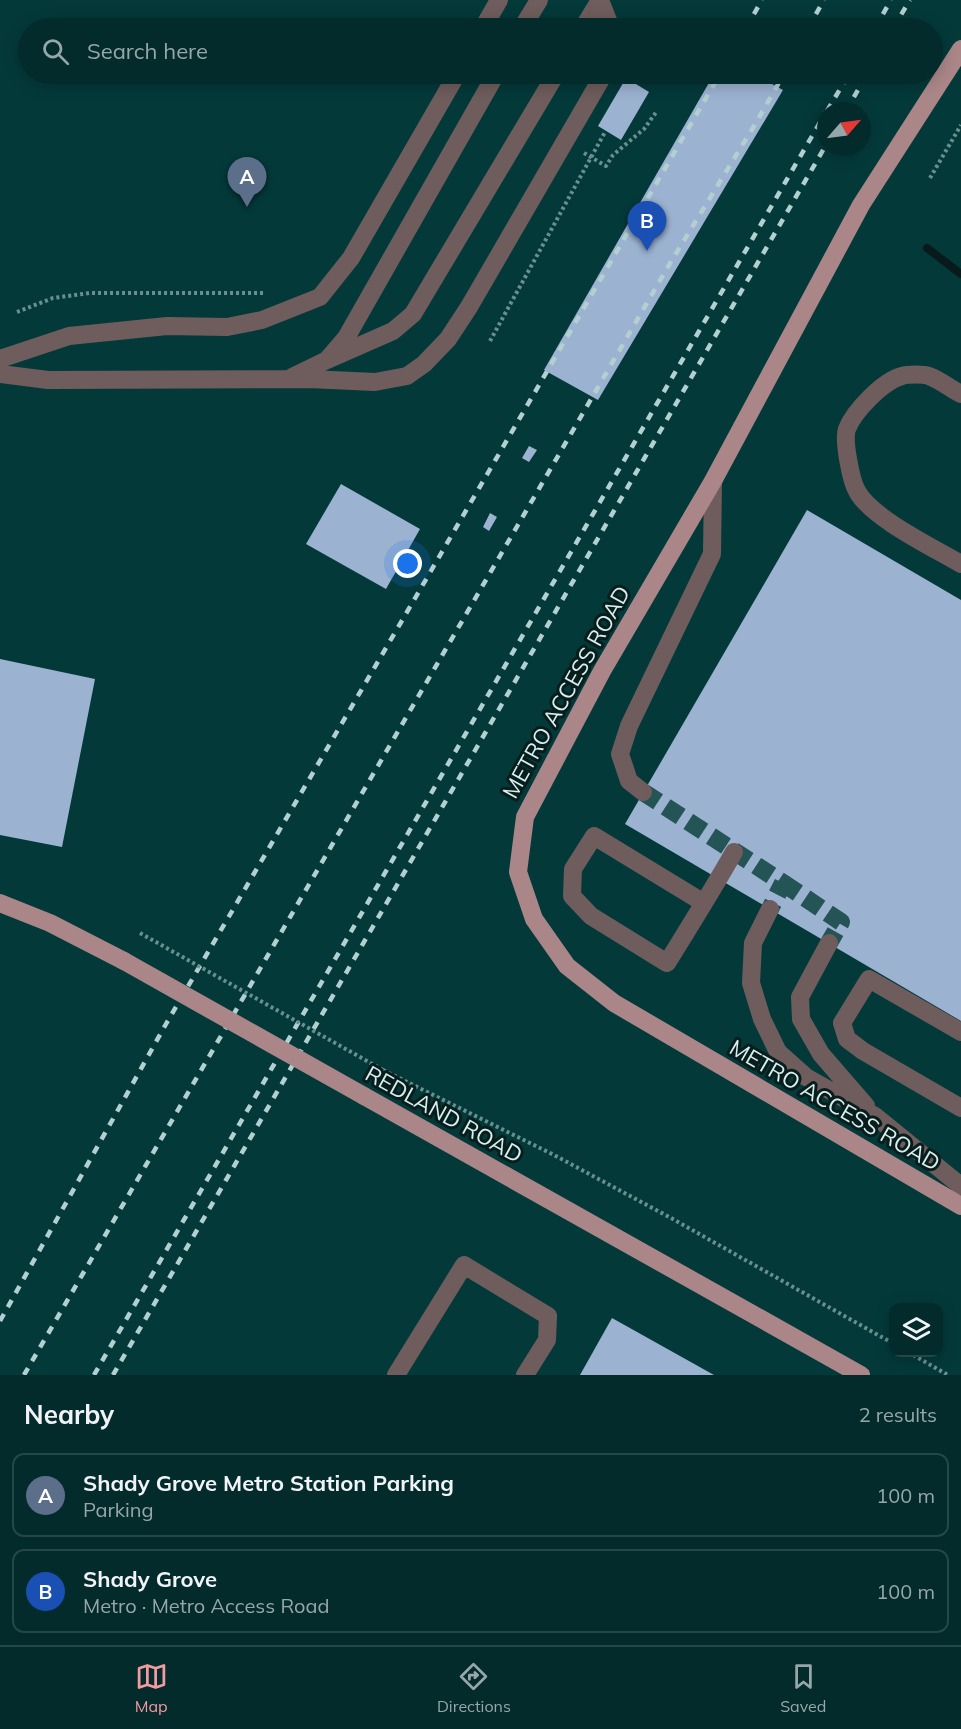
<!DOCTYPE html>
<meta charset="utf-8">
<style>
:root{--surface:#032b2c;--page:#113738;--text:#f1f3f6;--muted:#97a7a9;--line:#244748;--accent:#f49aa0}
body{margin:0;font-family:Mulish,sans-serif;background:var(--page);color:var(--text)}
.controls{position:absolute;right:18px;bottom:18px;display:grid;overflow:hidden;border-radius:12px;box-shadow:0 3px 15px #0003}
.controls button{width:54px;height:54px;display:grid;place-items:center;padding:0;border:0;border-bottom:2px solid var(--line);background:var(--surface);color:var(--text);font:30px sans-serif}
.compass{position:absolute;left:817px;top:102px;width:54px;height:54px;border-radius:50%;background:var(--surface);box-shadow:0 3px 15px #0003;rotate:62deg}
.you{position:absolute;left:408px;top:564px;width:21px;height:21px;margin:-15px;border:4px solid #fff;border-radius:50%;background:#1a73e8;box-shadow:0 0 0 9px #1a73e833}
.badge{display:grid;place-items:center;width:39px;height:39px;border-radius:50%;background:var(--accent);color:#fff;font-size:20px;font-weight:700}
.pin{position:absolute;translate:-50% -50px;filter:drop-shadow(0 2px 3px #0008)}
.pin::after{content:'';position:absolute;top:32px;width:21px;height:18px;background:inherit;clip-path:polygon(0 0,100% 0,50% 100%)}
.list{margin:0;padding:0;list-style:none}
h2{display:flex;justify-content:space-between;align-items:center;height:78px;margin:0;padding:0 24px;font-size:26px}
h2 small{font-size:20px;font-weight:400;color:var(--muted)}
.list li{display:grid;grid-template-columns:39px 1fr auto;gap:18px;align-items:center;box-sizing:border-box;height:84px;margin:0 12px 12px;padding:0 12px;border:2px solid var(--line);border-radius:12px}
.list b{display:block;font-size:22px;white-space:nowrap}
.list p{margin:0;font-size:20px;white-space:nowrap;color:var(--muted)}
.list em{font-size:20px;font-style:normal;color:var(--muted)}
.icon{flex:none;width:33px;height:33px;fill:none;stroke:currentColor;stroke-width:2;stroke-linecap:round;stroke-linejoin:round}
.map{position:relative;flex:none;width:961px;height:1375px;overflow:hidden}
.search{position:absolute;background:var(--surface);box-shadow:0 3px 15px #0003;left:18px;right:18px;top:18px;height:66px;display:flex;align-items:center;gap:15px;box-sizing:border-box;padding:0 21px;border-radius:33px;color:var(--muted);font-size:22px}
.sheet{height:270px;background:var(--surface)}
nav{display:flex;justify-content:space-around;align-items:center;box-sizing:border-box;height:84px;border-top:2px solid var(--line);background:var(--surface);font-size:16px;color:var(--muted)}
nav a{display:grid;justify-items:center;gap:3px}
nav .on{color:var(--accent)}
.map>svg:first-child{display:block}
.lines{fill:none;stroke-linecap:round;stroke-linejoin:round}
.stream{stroke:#081a1b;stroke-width:8}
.building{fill:#9bb2d1}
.minor-tunnel{stroke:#245455;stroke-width:18;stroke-dasharray:18 9;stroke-linecap:butt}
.path{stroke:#699091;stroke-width:4;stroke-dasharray:3 3;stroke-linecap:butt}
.minor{stroke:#6f5d5d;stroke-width:18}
.major{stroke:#aa8688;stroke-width:18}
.rail{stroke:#b3d0d0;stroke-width:4.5;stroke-dasharray:8 8;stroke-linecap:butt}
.path-bridge{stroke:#699091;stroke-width:4;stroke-dasharray:3 3;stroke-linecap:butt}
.major-bridge{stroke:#aa8688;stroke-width:18}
.labels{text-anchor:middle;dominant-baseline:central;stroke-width:6;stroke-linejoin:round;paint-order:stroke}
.street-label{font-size:22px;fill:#d6efef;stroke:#091d1d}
</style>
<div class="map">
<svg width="961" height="1375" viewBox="0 0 961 1375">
<rect width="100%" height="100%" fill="#04393a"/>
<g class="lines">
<path class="stream" d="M927 248 961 274"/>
</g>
<path class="building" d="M714 74H754L783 90 598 400 544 370Z
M626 78 649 92 621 140 598 126Z
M529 446 537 450 529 462 522 458Z
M341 484 420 529 386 589 306 544Z
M807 510 961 600V1021L625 824Z
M490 513 497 517 489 531 483 527Z
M0 659 95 679 62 847 0 835Z
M612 1318 714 1375H580Z"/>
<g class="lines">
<path class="minor-tunnel" d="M643 792 783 883 770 909
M783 883 841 922 829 943"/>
<path class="path" d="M584 153 606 166 613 155 644 129 657 111
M930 178 961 125
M17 312 53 298 90 293H266
M490 341 605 132
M383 1070 554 1155 671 1218 894 1344
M908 1352 948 1375"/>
<path class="minor" d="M600 0 611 28
M483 28 499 0
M522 28 539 0
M583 28 600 0
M0 359 69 336 167 326 227 327 262 320 320 297 351 258 457 74
M327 360 393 331 413 314 556 74
M0 374 48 380 309 379 375 382 407 376 424 364 448 339 469 307 604 74
M292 377 327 360 346 338 496 74
M961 394C951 389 940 380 929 376 923 374 908 374 902 376 883 381 854 411 847 429 843 440 851 481 857 491 871 518 934 548 961 564
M643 792 629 781 620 754 629 726 712 554 713 481
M704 903 594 836 573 869 572 896 591 916 667 963C690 926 713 889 734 852
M770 909 753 943 751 983 762 1019 778 1052 806 1077 875 1116 961 1186
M829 943 800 997 801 1019 821 1054 866 1106
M961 1032 869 979 842 1023 847 1039 863 1051 961 1108
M396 1375 464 1265 548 1316 547 1340 525 1375"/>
<path class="major" d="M961 49 861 205 713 481 602 671 525 817 518 872 534 919 567 966 614 1003 961 1206
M0 903 50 923 124 961
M364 1096 861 1375"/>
<path class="rail" d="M746 28 762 0
M808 28 824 0
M875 28 891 0
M893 28 910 0
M827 111 849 74
M846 111 867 74
M0 1321 166 1024 407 612 720 74
M24 1375 669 265 754 126 784 74
M94 1375 826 112
M113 1375 826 145"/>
<path class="path-bridge" d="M140 933 383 1070"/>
<path class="major-bridge" d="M124 961 364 1096"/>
</g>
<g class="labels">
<g class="street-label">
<text transform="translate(566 692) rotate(-61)">METRO ACCESS ROAD</text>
<text transform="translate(835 1105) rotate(30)">METRO ACCESS ROAD</text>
<text transform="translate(444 1114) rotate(29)">REDLAND ROAD</text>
</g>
</g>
</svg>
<div class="controls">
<button><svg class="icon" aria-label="layers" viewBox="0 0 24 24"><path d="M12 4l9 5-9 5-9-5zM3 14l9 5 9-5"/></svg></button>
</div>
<svg class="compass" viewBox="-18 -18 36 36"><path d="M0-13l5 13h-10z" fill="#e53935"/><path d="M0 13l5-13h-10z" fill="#97a7a9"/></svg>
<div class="you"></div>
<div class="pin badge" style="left:247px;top:207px;background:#5c6f8a">A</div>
<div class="pin badge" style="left:647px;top:251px;background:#1a4fb4">B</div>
<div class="search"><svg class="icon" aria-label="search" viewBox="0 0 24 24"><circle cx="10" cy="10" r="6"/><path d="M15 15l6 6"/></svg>Search here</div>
</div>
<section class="sheet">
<h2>Nearby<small>2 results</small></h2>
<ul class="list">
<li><span class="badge" style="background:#5c6f8a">A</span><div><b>Shady Grove Metro Station Parking</b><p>Parking</p></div><em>100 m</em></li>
<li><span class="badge" style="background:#1a4fb4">B</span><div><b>Shady Grove</b><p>Metro · Metro Access Road</p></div><em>100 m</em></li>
</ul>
</section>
<nav>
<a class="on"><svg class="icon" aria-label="map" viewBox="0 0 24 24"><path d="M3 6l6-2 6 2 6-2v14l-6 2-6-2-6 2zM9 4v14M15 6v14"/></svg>Map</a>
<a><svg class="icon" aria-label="directions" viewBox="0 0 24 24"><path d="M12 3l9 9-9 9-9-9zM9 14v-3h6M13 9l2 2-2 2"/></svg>Directions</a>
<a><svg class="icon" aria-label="saved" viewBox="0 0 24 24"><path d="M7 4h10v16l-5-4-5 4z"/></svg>Saved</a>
</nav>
